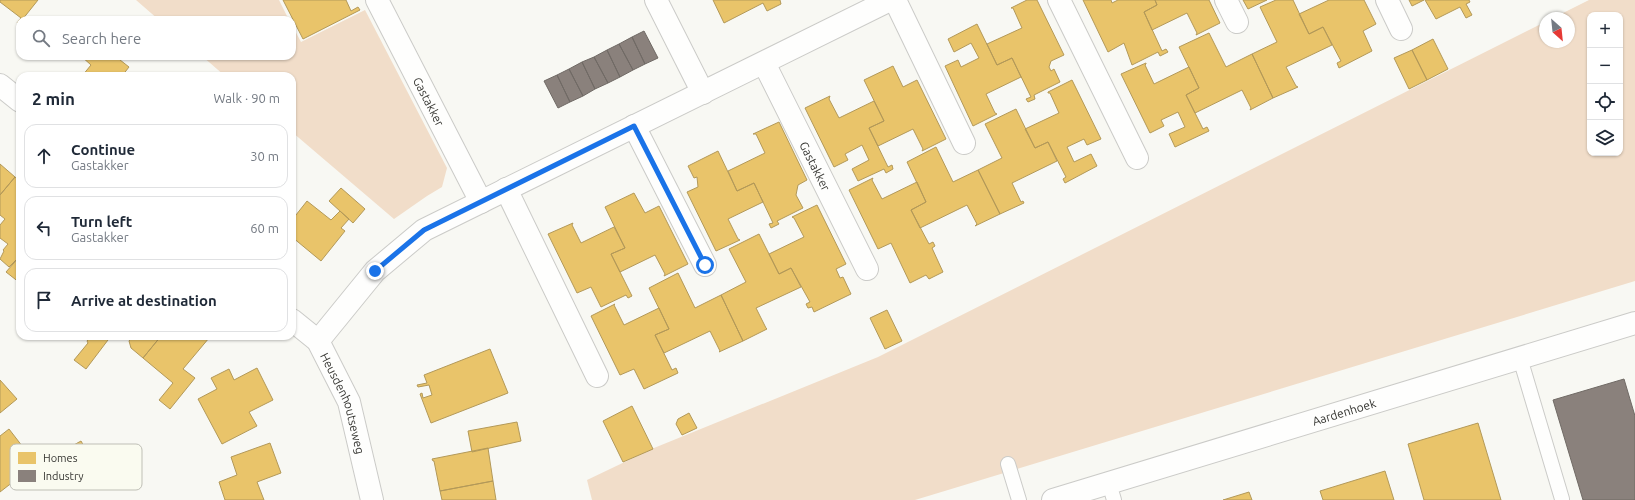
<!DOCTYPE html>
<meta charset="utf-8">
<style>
:root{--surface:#fff;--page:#f2f2f3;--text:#1f2937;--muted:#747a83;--line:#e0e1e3}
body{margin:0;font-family:Ubuntu,sans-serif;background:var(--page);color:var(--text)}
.controls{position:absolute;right:12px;top:12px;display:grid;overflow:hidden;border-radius:8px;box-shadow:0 1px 3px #0004}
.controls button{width:36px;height:36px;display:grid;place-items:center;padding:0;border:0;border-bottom:1px solid var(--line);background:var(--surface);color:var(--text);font:20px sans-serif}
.compass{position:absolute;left:1539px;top:12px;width:36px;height:36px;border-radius:50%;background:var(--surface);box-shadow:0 1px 3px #0004;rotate:153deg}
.stop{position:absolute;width:12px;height:12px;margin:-9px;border:3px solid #1a73e8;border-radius:50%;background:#fff}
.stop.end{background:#1a73e8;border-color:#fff;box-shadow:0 1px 4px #0008}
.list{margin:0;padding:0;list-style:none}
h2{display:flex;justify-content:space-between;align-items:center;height:52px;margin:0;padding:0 16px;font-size:17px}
h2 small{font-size:13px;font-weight:400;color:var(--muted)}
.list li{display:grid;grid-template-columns:26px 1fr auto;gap:12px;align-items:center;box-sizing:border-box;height:64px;margin:0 8px 8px;padding:0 8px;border:1px solid var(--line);border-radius:12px}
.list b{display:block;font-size:15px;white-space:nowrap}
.list p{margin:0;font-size:13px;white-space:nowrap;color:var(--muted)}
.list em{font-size:13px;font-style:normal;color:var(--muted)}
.icon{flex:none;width:22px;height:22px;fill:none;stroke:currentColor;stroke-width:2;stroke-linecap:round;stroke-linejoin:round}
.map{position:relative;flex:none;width:1635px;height:500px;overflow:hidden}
.search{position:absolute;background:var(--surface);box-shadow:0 1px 3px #0004;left:16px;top:16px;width:280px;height:44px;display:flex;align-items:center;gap:10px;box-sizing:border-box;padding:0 14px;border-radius:12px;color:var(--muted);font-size:15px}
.panel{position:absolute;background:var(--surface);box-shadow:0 1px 3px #0004;left:16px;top:72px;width:280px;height:268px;border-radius:12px}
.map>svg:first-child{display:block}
.green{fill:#f1ddc9;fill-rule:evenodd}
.homes{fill:#e9c46a;stroke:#b39959}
.industry{fill:#8a817c;stroke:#706a65}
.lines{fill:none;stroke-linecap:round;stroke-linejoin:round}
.service-casing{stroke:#cbcbc8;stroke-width:16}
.minor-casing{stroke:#cbcbc8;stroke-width:24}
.service{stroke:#fefefd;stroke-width:14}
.minor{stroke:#fefefd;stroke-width:22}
.route{stroke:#1a73e8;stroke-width:5}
.labels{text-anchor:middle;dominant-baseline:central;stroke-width:4;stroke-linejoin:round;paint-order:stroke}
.street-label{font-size:12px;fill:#343430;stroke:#fafbf0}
.key{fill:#fafbf0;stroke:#bfbfb6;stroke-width:1}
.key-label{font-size:11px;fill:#343430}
</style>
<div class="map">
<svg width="1635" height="500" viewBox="0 0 1635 500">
<rect width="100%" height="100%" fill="#f8f8f3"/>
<path class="green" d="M136 0H279L289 20H159Z
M1589 0H1635V281L915 500H592L587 480 654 448 878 357 1545 22V42H1569V18H1553ZM1590 15H1620V153H1590Z
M365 10 447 168 442 187 427 196 394 219 292 132V76H225L202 56H292V25L301 42Z"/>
<path class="homes" d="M0 0H38L22 20H20L19 24 17 23 21 18 0 2Z
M283 0H346L351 11 358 7 360 10 303 39Z
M713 0H780L781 4 767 11 763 3 724 23Z
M1027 0H1037L1064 55 1051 61 1049 67 1051 71 1054 69 1060 82 1034 95 1035 99 1028 102 1026 99 1031 97 1012 58 997 65 987 44 1022 28 1013 8H1011Z
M1083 0H1111L1112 3 1118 0H1155L1157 5 1144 12 1162 51 1166 49 1168 52 1160 56 1158 52 1132 65 1124 43 1108 52Z
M1155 0H1209L1220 23 1196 35 1197 33 1187 13 1152 30 1144 12 1157 5Z
M1243 0H1267L1248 9Z
M1276 0H1293L1309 34 1323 27 1332 45 1286 67 1296 86 1298 87 1273 98 1252 54 1277 42 1260 7Z
M1329 0H1364L1376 24 1363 31 1372 51 1339 68 1337 63 1341 61 1323 27 1309 34 1299 14Z
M1409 0H1424L1412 6Z
M1425 0H1469L1470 2 1466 4 1472 15 1466 18 1460 7 1436 19Z
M977 24 997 65 1012 58 1021 77 986 94 995 113 997 114 973 126 945 66 958 60 961 67 979 58 971 43 954 52 948 39Z
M1209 33 1226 67 1252 54 1273 98 1250 110 1251 108 1242 90 1195 113 1186 95 1199 88 1179 47Z
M1433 39 1448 69 1427 80 1412 50Z
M1412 50 1427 80 1409 89 1394 58Z
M81 56H115L129 67 122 76H82L91 65Z
M1146 63V64L1145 65 1154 84 1189 67 1199 88 1186 95 1203 129 1207 127 1209 131 1175 147 1169 134 1185 127 1178 112 1161 120 1164 126 1150 133 1121 74Z
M893 66 903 87 917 80 946 139 922 151 923 149 913 129 878 146 869 128 884 121 864 80Z
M1072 80 1101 139 1087 145 1084 139 1067 147 1074 162 1091 154 1097 166 1065 183 1063 179 1066 177 1048 142 1035 148 1025 129 1059 113 1050 93H1048V92Z
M830 96 829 99 839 118 874 101 884 121 869 128 888 167 892 165 893 169 886 173 884 169 858 181 852 169 869 160 862 145 845 154 848 160 834 167 805 108Z
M1016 109 1035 148 1048 142 1057 161 1012 183 1021 202 1023 201 1024 203 1000 214 978 170 1002 158 985 124Z
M779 122 807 180 798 185 796 195 803 208 777 221 779 224 771 228 769 224 773 223 754 183 737 191 728 171 765 153 756 134H753Z
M936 147 953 182 978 170 1000 214 975 226 977 224 967 205 920 228 911 210 926 202 907 162Z
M718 151 737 191 754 183 763 202 728 219 738 239 740 240 716 251 687 192 698 187 697 177 694 178 688 166Z
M0 164 15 177 0 195Z
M15 177 20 181V256L9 267 0 259 4 251 3 250 8 244 0 238V225L5 219 0 215V195Z
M873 178 872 180 882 199 917 182 926 202 911 210 929 244 933 242 935 246 932 248 943 272 929 279 926 275 910 283 891 243 878 249 849 190Z
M341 188 365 209 353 223 329 201Z
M634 193 645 213 659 206 688 264 664 276 665 274 655 255 620 272 611 254 625 248 605 207Z
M307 201 331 220 340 211 349 219 341 228 345 231 321 261 292 237V220Z
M817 205 846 264 836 269 840 278 843 277 851 294 814 312 812 307 808 308 806 304 810 302 791 268 779 274 769 254 804 237 794 218 792 217Z
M573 223 572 225 581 243 614 227 625 248 611 254 632 296 628 298 626 295 601 307 591 287 577 293 548 234Z
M759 234 779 274 791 268 801 287 756 308 766 328 767 329 743 341 721 295 746 282 729 249Z
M20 256V283L6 272Z
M678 273 695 308 721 295 743 341 719 352 720 351 710 331 664 353 655 335 669 329 649 288Z
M615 304 614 305 624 325 659 308 669 329 655 335 672 370 676 368 678 373 644 389 634 369 620 375 591 316Z
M887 310 902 341 885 349 870 318Z
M91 336H111L86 369 74 360 88 343 87 341Z
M133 336H161L143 358 131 348 129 341Z
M161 336H207L209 338 183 369 195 378 170 409 159 400 173 383 143 358Z
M490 349 508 393 431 423 420 394 422 393 423 398 432 395 429 385 418 387 417 385 427 383 424 375Z
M257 368 273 400 249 412 257 426 222 444 198 399 217 389 211 378 229 369 234 380Z
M0 380 17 399 0 413Z
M632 406 653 449 623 462 603 421Z
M689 413 697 428 682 435 676 424 678 419Z
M517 422 521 441 472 452 468 431Z
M1478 423 1501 500H1424L1408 444Z
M9 429 36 464 0 492V436Z
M81 441 92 460 47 485 36 466Z
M270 443 281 473 257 482 264 500H225L219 482 237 475 231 457Z
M488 448 493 481 440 491 434 461H433L432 459Z
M1385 471 1394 500H1323L1320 491Z
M493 481 496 500H442L440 491Z
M1249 492 1252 500H1223Z"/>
<path class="industry" d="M644 31 658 58 645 64 632 37Z
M632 37 645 64 633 70 619 44Z
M619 44 633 70 620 77 607 50Z
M607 50 620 77 608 83 594 57Z
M594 57 608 83 595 89 582 62Z
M582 62 595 89 583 96 569 69Z
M569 69 583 96 570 102 557 75Z
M557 75 570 102 558 108 544 81Z
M1624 379 1635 416V500H1583L1553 400Z"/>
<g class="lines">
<defs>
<path id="service" d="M1520 358 1562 499
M1008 464 1019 500
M1109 483 1114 500"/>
<g id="minor">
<path id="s1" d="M377 0 481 202"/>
<path d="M656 0 703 93"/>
<path d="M895 0 964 143"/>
<path d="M1059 0 1137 158"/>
<path d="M1226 0 1237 22"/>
<path d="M1387 0 1401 29"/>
<path id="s2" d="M764 63 867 269"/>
<path d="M0 85 20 101"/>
<path d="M634 126 705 265"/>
<path d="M506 189 597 376"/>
<path id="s3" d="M292 320 318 341 349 402 372 500"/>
<path d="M318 341 375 271 424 230 890 0"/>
<path id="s4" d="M1053 500 1635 323"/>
</g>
</defs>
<use href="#service" class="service-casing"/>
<use href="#minor" class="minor-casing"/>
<use href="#service" class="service"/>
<use href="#minor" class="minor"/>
</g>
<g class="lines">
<path class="route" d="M375 271 424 230 634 126 705 265"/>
</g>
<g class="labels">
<g class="street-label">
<text stroke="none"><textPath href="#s1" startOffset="114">Gastakker</textPath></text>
<text stroke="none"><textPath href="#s2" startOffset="115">Gastakker</textPath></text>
<text stroke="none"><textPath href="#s3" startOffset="101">Heusdenhoutseweg</textPath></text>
<text stroke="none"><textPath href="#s4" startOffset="304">Aardenhoek</textPath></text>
</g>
</g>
<rect x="10" y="444" width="132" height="46" rx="6" class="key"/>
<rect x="18" y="452" width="18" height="12" fill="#e9c46a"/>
<rect x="18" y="470" width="18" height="12" fill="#8a817c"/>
<g class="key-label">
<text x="43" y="462">Homes</text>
<text x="43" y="480">Industry</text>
</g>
</svg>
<div class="controls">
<button>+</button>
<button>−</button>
<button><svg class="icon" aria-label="locate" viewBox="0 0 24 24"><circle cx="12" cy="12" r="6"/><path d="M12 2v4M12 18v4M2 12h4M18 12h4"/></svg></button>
<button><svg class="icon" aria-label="layers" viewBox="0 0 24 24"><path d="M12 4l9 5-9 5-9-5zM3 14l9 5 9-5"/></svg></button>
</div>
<svg class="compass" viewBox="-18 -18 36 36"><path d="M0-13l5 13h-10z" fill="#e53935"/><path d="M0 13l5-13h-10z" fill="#747a83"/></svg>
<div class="stop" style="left:705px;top:265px"></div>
<div class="stop end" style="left:375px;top:271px"></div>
<div class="search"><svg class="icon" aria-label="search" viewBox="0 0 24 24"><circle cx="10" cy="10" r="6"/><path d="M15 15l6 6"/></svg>Search here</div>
<section class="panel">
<h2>2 min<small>Walk · 90 m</small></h2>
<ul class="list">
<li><svg class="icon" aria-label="ahead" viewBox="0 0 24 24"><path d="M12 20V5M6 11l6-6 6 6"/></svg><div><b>Continue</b><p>Gastakker</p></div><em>30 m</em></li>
<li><svg class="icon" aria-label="left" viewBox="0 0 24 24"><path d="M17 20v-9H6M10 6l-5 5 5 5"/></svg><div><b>Turn left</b><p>Gastakker</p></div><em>60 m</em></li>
<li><svg class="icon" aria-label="arrive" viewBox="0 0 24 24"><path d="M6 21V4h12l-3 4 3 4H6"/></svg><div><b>Arrive at destination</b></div></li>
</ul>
</section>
</div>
